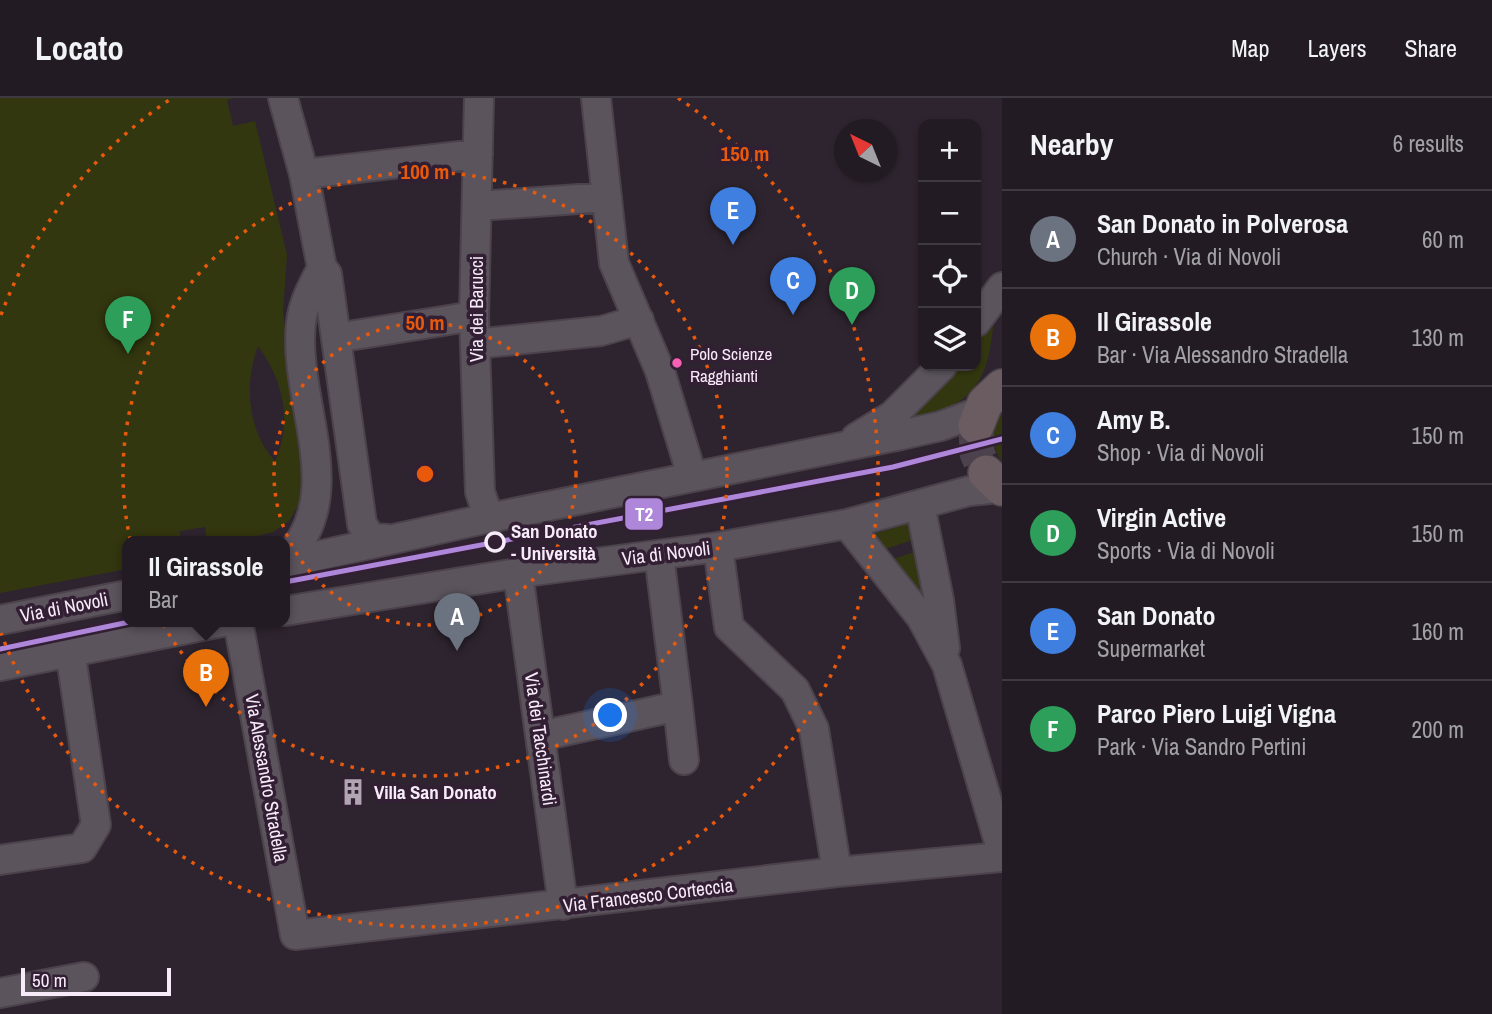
<!DOCTYPE html>
<meta charset="utf-8">
<style>
:root{--surface:#221b23;--page:#2e2830;--text:#f1f3f6;--muted:#a2a1a6;--line:#3f3941;--accent:#b1a5b2}
body{margin:0;font-family:"Archivo Narrow",sans-serif;background:var(--page);color:var(--text)}
.controls{position:absolute;right:21px;top:21px;display:grid;overflow:hidden;border-radius:14px;box-shadow:0 2px 5px #0004}
.controls button{width:63px;height:63px;display:grid;place-items:center;padding:0;border:0;border-bottom:2px solid var(--line);background:var(--surface);color:var(--text);font:35px sans-serif}
.compass{position:absolute;left:834px;top:21px;width:63px;height:63px;border-radius:50%;background:var(--surface);box-shadow:0 2px 5px #0004;rotate:317deg}
.scale{position:absolute;left:21px;bottom:18px;width:150px;box-sizing:border-box;padding-left:7px;border:4px solid #f8ebf9;border-top:0;font-size:19px;line-height:24px;white-space:nowrap;color:#f8ebf9;-webkit-text-stroke:5px #321f34;paint-order:stroke}
.you{position:absolute;left:611px;top:618px;width:24px;height:24px;margin:-18px;border:5px solid #fff;border-radius:50%;background:#1a73e8;box-shadow:0 0 0 10px #1a73e833}
.badge{display:grid;place-items:center;width:46px;height:46px;border-radius:50%;background:var(--accent);color:#fff;font-size:23px;font-weight:700}
.pin{position:absolute;translate:-50% -58px;filter:drop-shadow(0 2px 4px #0008)}
.pin::after{content:'';position:absolute;top:37px;width:24px;height:21px;background:inherit;clip-path:polygon(0 0,100% 0,50% 100%)}
.popup{position:absolute;left:122px;top:438px;width:168px;height:91px;box-sizing:border-box;display:grid;place-content:center;border-radius:14px;background:var(--surface);filter:drop-shadow(0 2px 5px #0005);font-size:23px;white-space:nowrap;color:var(--muted)}
.popup b{font-size:26px;color:var(--text)}
.popup::after{content:'';position:absolute;left:50%;top:100%;margin-left:-14px;border:14px solid transparent;border-top-color:var(--surface)}
.list{margin:0;padding:0;list-style:none}
h2{display:flex;justify-content:space-between;align-items:center;height:91px;margin:0;padding:0 28px;font-size:30px}
h2 small{font-size:23px;font-weight:400;color:var(--muted)}
.list li{display:grid;grid-template-columns:46px 1fr auto;gap:21px;align-items:center;box-sizing:border-box;height:98px;padding:0 28px;border-top:2px solid var(--line)}
.list b{display:block;font-size:26px;white-space:nowrap}
.list p{margin:0;font-size:23px;white-space:nowrap;color:var(--muted)}
.list em{font-size:23px;font-style:normal;color:var(--muted)}
.icon{flex:none;width:38px;height:38px;fill:none;stroke:currentColor;stroke-width:2;stroke-linecap:round;stroke-linejoin:round}
.map{position:relative;flex:none;width:1002px;height:916px;overflow:hidden}
header{display:flex;align-items:center;gap:42px;box-sizing:border-box;height:98px;padding:0 35px;background:var(--surface);border-bottom:2px solid var(--line)}
header strong{font-size:33px}
nav{display:flex;gap:38px;margin-inline-start:auto;font-size:24px}
main{display:flex}
aside{flex:1;background:var(--surface)}
.map>svg:first-child{display:block}
.green{fill:#33370f;fill-rule:evenodd}
.lines{fill:none;stroke-linecap:round;stroke-linejoin:round}
.major-tunnel{stroke:#4c424d;stroke-width:35;stroke-dasharray:35 18;stroke-linecap:butt}
.minor-casing{stroke:#4b424c;stroke-width:32}
.major-casing{stroke:#4b424c;stroke-width:38}
.minor{stroke:#5c545d;stroke-width:28}
.major{stroke:#6a5c61;stroke-width:35}
.tram-1-casing{stroke:#321f34;stroke-width:10}
.tram-1{stroke:#ae87da;stroke-width:5}
.ring{fill:none;stroke:#e8590c;stroke-width:3.5;stroke-dasharray:3.5 7}
.bus-dot{fill:#f860b3;stroke:#321f34;stroke-width:2.5}
.stop-dot{fill:#321f34;stroke:#f8ebf9;stroke-width:3.5}
.labels{text-anchor:middle;dominant-baseline:central;stroke-width:7;stroke-linejoin:round;paint-order:stroke}
.bus-label{font-size:17px;fill:#f8ebf9;stroke:#321f34;text-anchor:start}
.street-label{font-size:19px;fill:#f8ebf9;stroke:#321f34}
.stop-label{font-size:19px;font-weight:bold;fill:#f8ebf9;stroke:#321f34;text-anchor:start}
.poi-label{font-size:19px;font-weight:bold;fill:#f8ebf9;stroke:#321f34;text-anchor:start}
.centre{fill:#e8590c;stroke:#321f34;stroke-width:3.5}
.ring-label{font-size:21px;text-anchor:middle;font-weight:bold;fill:#e8590c;stroke:#321f34;stroke-width:7;stroke-linejoin:round;paint-order:stroke}
.line-badge{stroke:#321f34;stroke-width:2.5}
.badge-label{font-size:19px;text-anchor:middle;font-weight:bold;fill:#fff}
</style>
<header>
<strong>Locato</strong>
<nav><a>Map</a><a>Layers</a><a>Share</a></nav>
</header>
<main>
<div class="map">
<svg width="1002" height="916" viewBox="0 0 1002 916">
<rect width="100%" height="100%" fill="#2e242f"/>
<path class="green" d="M0 0H234L227 2 233 28 255 23 287 157 283 214 304 378 303 399 289 423 273 434 234 443H207L205 429 180 433 181 443H127V471L0 495ZM258 248C283 281 293 324 275 363 247 333 244 285 258 248Z
M984 224 993 229C986 300 962 309 898 325L952 268H976V236Z
M1002 313V364C991 347 991 329 1002 313Z
M911 425 915 441 883 452 870 437Z
M918 453 932 510 890 462Z"/>
<g class="lines">
<path class="major-tunnel" d="M976 328 977 355 986 375"/>
<defs>
<path id="minor" d="M283 0 304 76 322 170 327 176 362 426 371 440 387 441
M479 0 474 218 480 394 489 420
M596 0 614 165 660 273 692 378
M304 76 478 56
M479 108 607 99
M976 224 1002 189
M336 240 474 218
M475 246 601 233 639 222
M856 340 892 318 942 268
M920 407 939 502 945 550
M847 426 921 519 947 567 1002 754
M718 449 729 529 795 592 814 631 837 774
M285 462C351 398 292 302 301 225 303 205 313 187 322 170
M285 465 489 420 901 337 941 328 981 313
M518 475 563 807
M285 513 518 475 718 449 847 426 969 393 1002 390
M0 522 127 497
M238 523 295 837 837 774 1002 759
M0 568 227 523
M678 608 684 662
M541 638 678 608 659 457
M0 762 82 750 96 727 70 552
M0 895 84 879"/>
<path id="major" d="M976 328 985 305 1002 289
M986 375 1002 390"/>
</defs>
<use href="#minor" class="minor-casing"/>
<use href="#major" class="major-casing"/>
<use href="#minor" class="minor"/>
<use href="#major" class="major"/>
<defs>
<path id="tram-1" d="M285 484 893 369 1002 341
M0 551 134 523"/>
</defs>
<use href="#tram-1" class="tram-1-casing"/>
<use href="#tram-1" class="tram-1"/>
</g>
<g class="ring">
<circle cx="425" cy="376" r="151"/>
<circle cx="425" cy="376" r="302"/>
<path d="M1 217A453 453 0 0 1 172 0M678 0A453 453 0 1 1 1 535"/>
</g>
<defs>
<symbol id="building-bare" viewBox="-9 -9 18 18"><path d="M-4-6H4V6H1V3H-1V6H-4ZM-2.5-4.3h1.7v1.8h-1.7ZM.8-4.3h1.7v1.8H.8ZM-2.5-1h1.7V.8h-1.7ZM.8-1h1.7V.8H.8Z" fill="#b1a5b2" stroke="#321f34" stroke-width="2.5" paint-order="stroke"/></symbol>
</defs>
<g fill-rule="evenodd">
<use href="#building-bare" x="334" y="675" width="38" height="38"/>
</g>
<circle class="bus-dot" cx="677" cy="265" r="6"/>
<circle class="stop-dot" cx="495" cy="444" r="9"/>
<g class="labels">
<g class="bus-label">
<text x="690" y="255">Polo Scienze<tspan x="690" dy="22">Ragghianti</tspan></text>
</g>
<g class="street-label">
<text transform="translate(476 211) rotate(-90)">Via dei Barucci</text>
<text transform="translate(666 455) rotate(-7)">Via di Novoli</text>
<text transform="translate(64 509) rotate(-11)">Via di Novoli</text>
<text transform="translate(541 641) rotate(82)">Via dei Tacchinardi</text>
<text transform="translate(267 680) rotate(80)">Via Alessandro Stradella</text>
<text transform="translate(648 797) rotate(-7)">Via Francesco Corteccia</text>
</g>
<g class="stop-label">
<text x="511" y="433">San Donato<tspan x="511" dy="22">- Università</tspan></text>
</g>
<g class="poi-label">
<text x="374" y="694">Villa San Donato</text>
</g>
</g>
<circle cx="425" cy="376" r="10" class="centre"/>
<g class="ring-label">
<text x="745" y="63">150 m</text>
<text x="425" y="81">100 m</text>
<text x="425" y="232">50 m</text>
</g>
<rect class="line-badge" x="624" y="399" width="40" height="34" rx="7" fill="#ae87da"/>
<g class="badge-label">
<text x="644" y="423">T2</text>
</g>
</svg>
<div class="controls">
<button>+</button>
<button>−</button>
<button><svg class="icon" aria-label="locate" viewBox="0 0 24 24"><circle cx="12" cy="12" r="6"/><path d="M12 2v4M12 18v4M2 12h4M18 12h4"/></svg></button>
<button><svg class="icon" aria-label="layers" viewBox="0 0 24 24"><path d="M12 4l9 5-9 5-9-5zM3 14l9 5 9-5"/></svg></button>
</div>
<svg class="compass" viewBox="-18 -18 36 36"><path d="M0-13l5 13h-10z" fill="#e53935"/><path d="M0 13l5-13h-10z" fill="#a2a1a6"/></svg>
<div class="scale">50 m</div>
<div class="you"></div>
<div class="pin badge" style="left:457px;top:553px;background:#6b7280">A</div>
<div class="pin badge" style="left:206px;top:609px;background:#e8710a">B</div>
<div class="popup"><b>Il Girassole</b>Bar</div>
<div class="pin badge" style="left:793px;top:217px;background:#3f7fe0">C</div>
<div class="pin badge" style="left:852px;top:227px;background:#2e9e5b">D</div>
<div class="pin badge" style="left:733px;top:147px;background:#3f7fe0">E</div>
<div class="pin badge" style="left:128px;top:256px;background:#2e9e5b">F</div>
</div>
<aside>
<h2>Nearby<small>6 results</small></h2>
<ul class="list">
<li><span class="badge" style="background:#6b7280">A</span><div><b>San Donato in Polverosa</b><p>Church · Via di Novoli</p></div><em>60 m</em></li>
<li><span class="badge" style="background:#e8710a">B</span><div><b>Il Girassole</b><p>Bar · Via Alessandro Stradella</p></div><em>130 m</em></li>
<li><span class="badge" style="background:#3f7fe0">C</span><div><b>Amy B.</b><p>Shop · Via di Novoli</p></div><em>150 m</em></li>
<li><span class="badge" style="background:#2e9e5b">D</span><div><b>Virgin Active</b><p>Sports · Via di Novoli</p></div><em>150 m</em></li>
<li><span class="badge" style="background:#3f7fe0">E</span><div><b>San Donato</b><p>Supermarket</p></div><em>160 m</em></li>
<li><span class="badge" style="background:#2e9e5b">F</span><div><b>Parco Piero Luigi Vigna</b><p>Park · Via Sandro Pertini</p></div><em>200 m</em></li>
</ul>
</aside>
</main>
